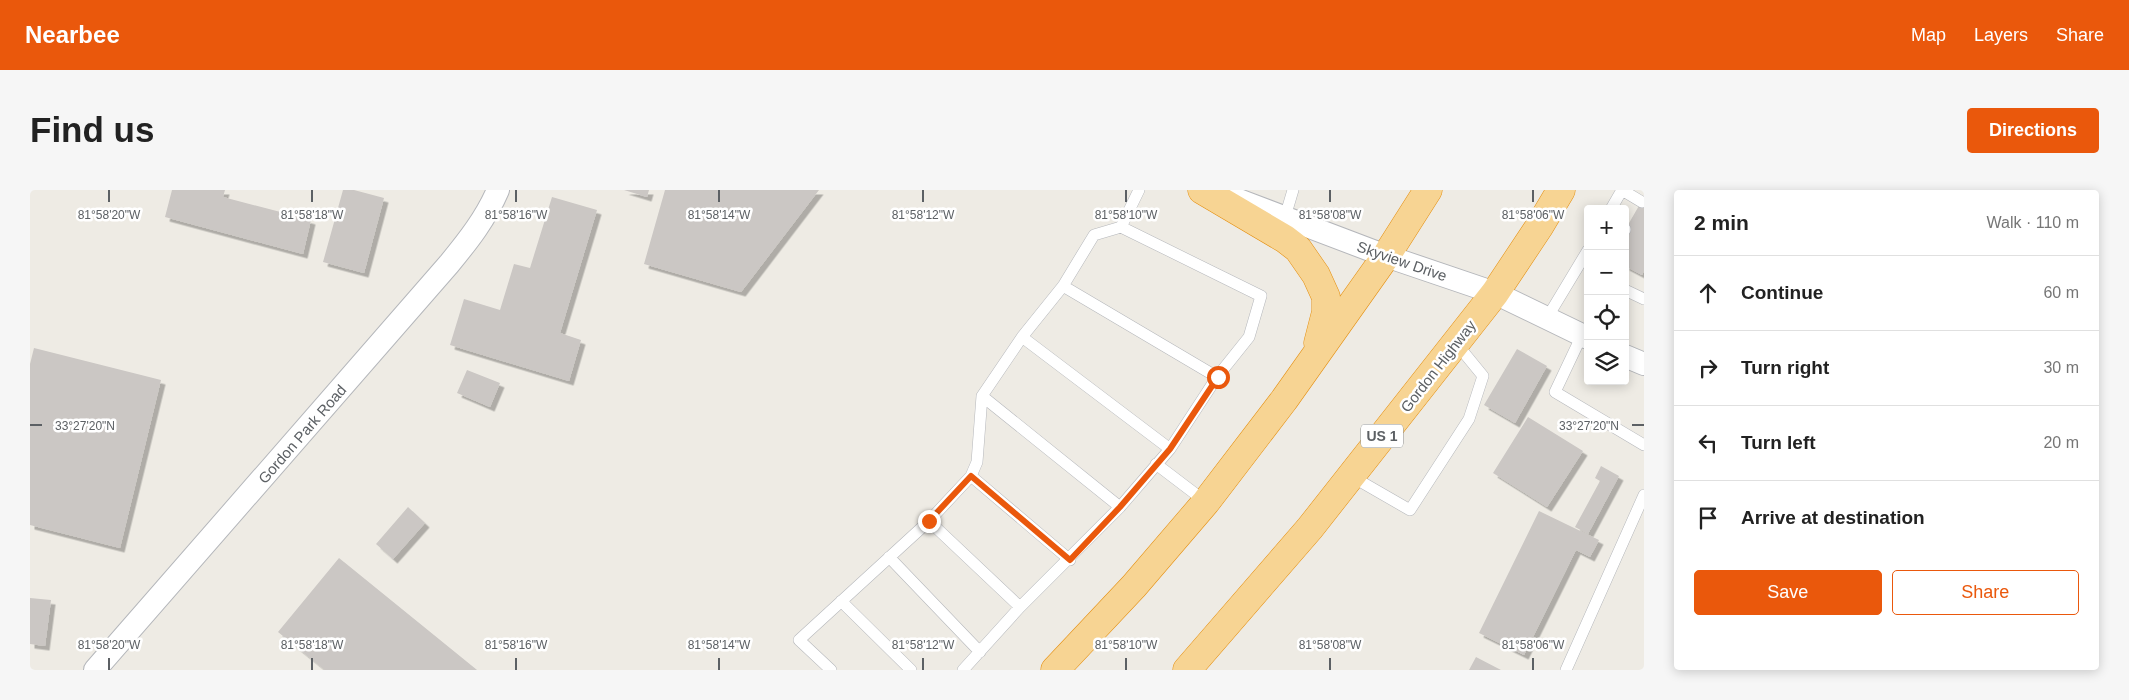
<!DOCTYPE html>
<meta charset="utf-8">
<style>
:root{--surface:#fff;--page:#f6f6f6;--text:#222;--muted:#767676;--line:#e0e0e0;--accent:#ea580c}
body{margin:0;font-family:Arial,sans-serif;background:var(--page);color:var(--text)}
.controls{position:absolute;right:15px;top:15px;display:grid;overflow:hidden;border-radius:5px;box-shadow:0 2px 12px #0003}
.controls button{width:45px;height:45px;display:grid;place-items:center;padding:0;border:0;border-bottom:1px solid var(--line);background:var(--surface);color:var(--text);font:25px sans-serif}
.stop{position:absolute;width:15px;height:15px;margin:-11px;border:4px solid #ea580c;border-radius:50%;background:#fff}
.stop.end{background:#ea580c;border-color:#fff;box-shadow:0 1px 5px #0008}
.list{margin:0;padding:0;list-style:none}
h2{display:flex;justify-content:space-between;align-items:center;height:65px;margin:0;padding:0 20px;font-size:21px}
h2 small{font-size:16px;font-weight:400;color:var(--muted)}
.list li{display:grid;grid-template-columns:32px 1fr auto;gap:15px;align-items:center;box-sizing:border-box;height:75px;padding:0 20px;border-top:1px solid var(--line)}
.list b{display:block;font-size:19px;white-space:nowrap}
.list em{font-size:16px;font-style:normal;color:var(--muted)}
.actions{display:flex;gap:10px;padding:15px 20px}
.actions a{flex:1;padding:11px 0;border:1px solid var(--accent);border-radius:5px;text-align:center;font-size:18px;color:var(--accent)}
.actions .main{background:var(--accent);color:#fff}
.icon{flex:none;width:28px;height:28px;fill:none;stroke:currentColor;stroke-width:2;stroke-linecap:round;stroke-linejoin:round}
.map{position:relative;flex:none;width:1614px;height:480px;overflow:hidden;border-radius:5px}
header{display:flex;align-items:center;gap:30px;box-sizing:border-box;height:70px;padding:0 25px;background:var(--accent);color:#fff}
header strong{font-size:24px}
nav{display:flex;gap:28px;margin-inline-start:auto;font-size:18px}
.intro{display:flex;align-items:center;justify-content:space-between;box-sizing:border-box;height:120px;padding:0 30px}
h1{margin:0;font-size:35px}
.button{padding:12px 22px;border-radius:5px;background:var(--accent);color:#fff;font-size:18px;font-weight:700}
main{display:flex;gap:30px;padding:0 30px}
aside{flex:1;background:var(--surface);border-radius:5px;box-shadow:0 2px 12px #0003}
.map>svg:first-child{display:block}
.building{fill:#cbc7c4;filter:url(#shadow)}
.lines{fill:none;stroke-linecap:round;stroke-linejoin:round}
.lane-casing{stroke:#b5b7bb;stroke-width:12}
.street-casing{stroke:#b5b7bb;stroke-width:24}
.highway-casing{stroke:#e48e0e;stroke-width:29}
.lane{stroke:#fff;stroke-width:11}
.street{stroke:#fff;stroke-width:22}
.highway{stroke:#f7d493;stroke-width:28}
.route{stroke:#ea580c;stroke-width:6}
.ticks{fill:none;stroke:#5c6064;stroke-width:2}
.labels{text-anchor:middle;dominant-baseline:central;stroke-width:5;stroke-linejoin:round;paint-order:stroke}
.shield{fill:#fff;stroke:#8d9092;stroke-width:1}
.shield-label{font-size:14px;font-weight:bold;fill:#5c6064}
.street-label{font-size:15px;fill:#5c6064;stroke:#fff}
.ticks-label{font-size:12px;text-anchor:middle;fill:#5c6064;stroke:#fff;stroke-width:5;stroke-linejoin:round;paint-order:stroke}
</style>
<header>
<strong>Nearbee</strong>
<nav><a>Map</a><a>Layers</a><a>Share</a></nav>
</header>
<div class="intro"><h1>Find us</h1><a class="button">Directions</a></div>
<main>
<div class="map">
<svg width="1614" height="480" viewBox="0 0 1614 480">
<defs>
<filter id="shadow"><feDropShadow dx="4.5" dy="4.5" stdDeviation="0" flood-color="#0004"/></filter>
</defs>
<rect width="100%" height="100%" fill="#eeebe4"/>
<path class="building" d="M142 0H195L193 7 281 30 273 64 135 27Z
M313 0H324L354 8 334 83 293 72Z
M594 0H619L617 7Z
M635 0H789L711 102 614 74Z
M522 7 567 20 530 143 551 150 539 191 420 155 434 109 470 120 484 74 500 78Z
M1614 7V81L1612 85 1595 76V40Z
M4 158 131 190 90 358 0 335V174Z
M1487 159 1517 176 1485 233 1454 215Z
M437 180 470 193 460 217 427 203Z
M1498 227 1553 261 1517 317 1463 283Z
M1571 276 1589 286 1558 344 1545 337 1570 291 1565 288Z
M378 317 395 333 363 369 346 354Z
M1509 321 1569 350 1560 367 1546 360 1494 465 1449 443Z
M309 368 447 480H295L248 442Z
M0 408 21 410 15 456 0 454Z
M1446 467 1471 480H1439Z"/>
<g class="lines">
<defs>
<path id="lane" d="M1592 0 1612 12
M1581 19 1592 0
M1255 27 1263 0
M1091 37 1064 45 1033 96 992 147 1140 259
M1595 39V40
M1033 96 1187 187
M1595 100 1614 109
M1517 128 1558 60
M1552 145 1525 202 1614 255
M992 147 952 206 1090 317 1140 259 1187 187 1219 147 1231 106 1091 37 1109 0
M1126 274 1176 312
M941 286 1040 370
M1321 286 1380 320 1439 229 1453 186 1426 153
M899 331 990 417
M859 367 950 462
M811 411 881 480
M801 480 769 450 899 331 941 286 947 272 952 206
M933 480 990 417 1090 317
M1536 480 1614 305"/>
<path id="street" d="M1198 6 1356 66 1465 103 1558 148
M1595 166 1614 174
M65 480 419 74C438 51 456 28 468 0"/>
<path id="highway" d="M1172 0 1255 49 1268 59 1286 85 1296 107V122L1288 153
M1025 480 1104 396 1176 312 1254 210 1356 66 1398 0
M1157 480 1280 338 1465 103 1509 37 1531 0"/>
</defs>
<use href="#lane" class="lane-casing"/>
<use href="#street" class="street-casing"/>
<use href="#highway" class="highway-casing"/>
<use href="#lane" class="lane"/>
<use href="#street" class="street"/>
<use href="#highway" class="highway"/>
</g>
<g class="lines">
<path class="route" d="M899 331 941 286 1040 370 1090 317 1140 259 1188 187"/>
</g>
<path class="ticks" d="M79 0V12M282 0V12M486 0V12M689 0V12M893 0V12M1096 0V12M1300 0V12M1503 0V12M0 235H12M1602 235H1614M79 468V480M282 468V480M486 468V480M689 468V480M893 468V480M1096 468V480M1300 468V480M1503 468V480"/>
<g class="labels">
<rect class="shield" x="1331" y="234.5" width="42" height="23" rx="4"/>
<g class="shield-label">
<text x="1352" y="246">US 1</text>
</g>
<g class="street-label">
<text transform="translate(1372 71) rotate(19)">Skyview Drive</text>
<text transform="translate(1408 176) rotate(-52)">Gordon Highway</text>
<text transform="translate(272 244) rotate(-49)">Gordon Park Road</text>
</g>
</g>
<g class="ticks-label">
<text x="79" y="29">81°58'20"W</text>
<text x="282" y="29">81°58'18"W</text>
<text x="486" y="29">81°58'16"W</text>
<text x="689" y="29">81°58'14"W</text>
<text x="893" y="29">81°58'12"W</text>
<text x="1096" y="29">81°58'10"W</text>
<text x="1300" y="29">81°58'08"W</text>
<text x="1503" y="29">81°58'06"W</text>
<text x="55" y="240">33°27'20"N</text>
<text x="1559" y="240">33°27'20"N</text>
<text x="79" y="459">81°58'20"W</text>
<text x="282" y="459">81°58'18"W</text>
<text x="486" y="459">81°58'16"W</text>
<text x="689" y="459">81°58'14"W</text>
<text x="893" y="459">81°58'12"W</text>
<text x="1096" y="459">81°58'10"W</text>
<text x="1300" y="459">81°58'08"W</text>
<text x="1503" y="459">81°58'06"W</text>
</g>
</svg>
<div class="controls">
<button>+</button>
<button>−</button>
<button><svg class="icon" aria-label="locate" viewBox="0 0 24 24"><circle cx="12" cy="12" r="6"/><path d="M12 2v4M12 18v4M2 12h4M18 12h4"/></svg></button>
<button><svg class="icon" aria-label="layers" viewBox="0 0 24 24"><path d="M12 4l9 5-9 5-9-5zM3 14l9 5 9-5"/></svg></button>
</div>
<div class="stop" style="left:1188px;top:187px"></div>
<div class="stop end" style="left:899px;top:331px"></div>
</div>
<aside>
<h2>2 min<small>Walk · 110 m</small></h2>
<ul class="list">
<li><svg class="icon" aria-label="ahead" viewBox="0 0 24 24"><path d="M12 20V5M6 11l6-6 6 6"/></svg><div><b>Continue</b></div><em>60 m</em></li>
<li><svg class="icon" aria-label="right" viewBox="0 0 24 24"><path d="M7 20v-9h11M14 6l5 5-5 5"/></svg><div><b>Turn right</b></div><em>30 m</em></li>
<li><svg class="icon" aria-label="left" viewBox="0 0 24 24"><path d="M17 20v-9H6M10 6l-5 5 5 5"/></svg><div><b>Turn left</b></div><em>20 m</em></li>
<li><svg class="icon" aria-label="arrive" viewBox="0 0 24 24"><path d="M6 21V4h12l-3 4 3 4H6"/></svg><div><b>Arrive at destination</b></div></li>
</ul>
<div class="actions"><a class="main">Save</a><a>Share</a></div>
</aside>
</main>
